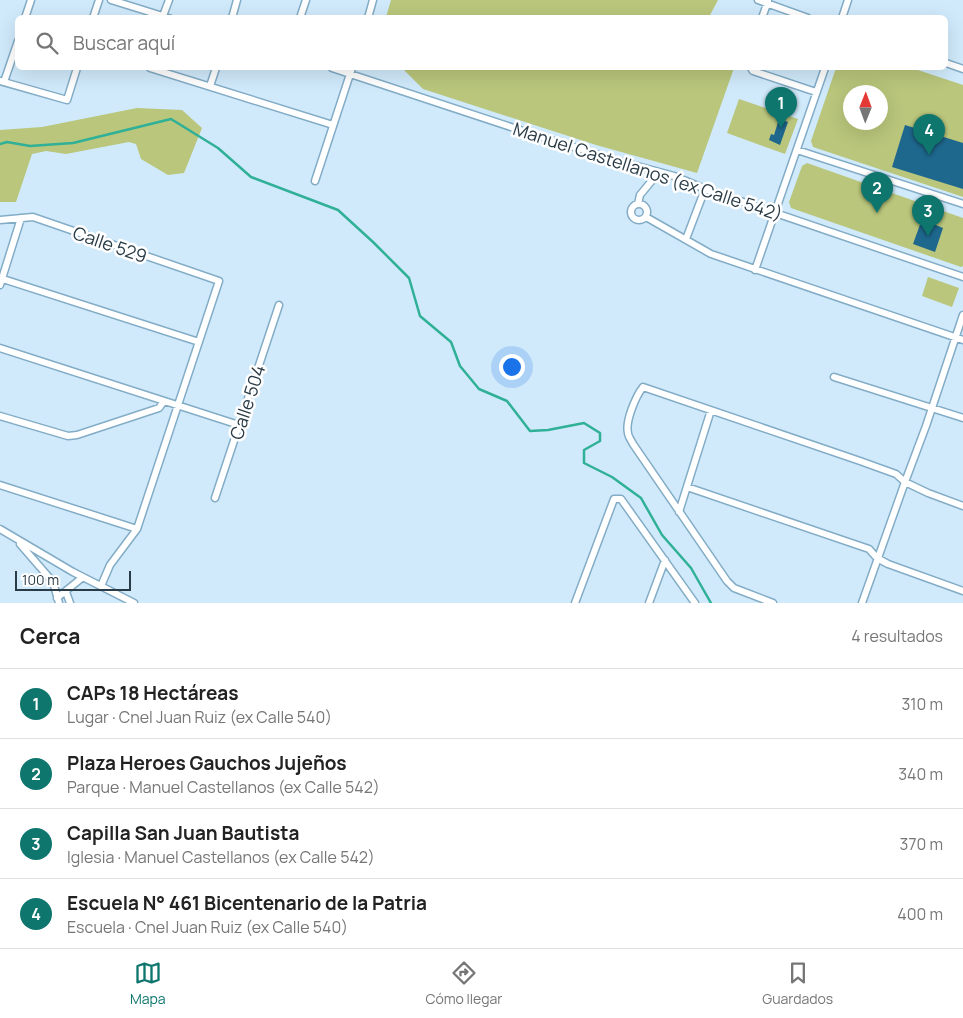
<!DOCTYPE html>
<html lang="es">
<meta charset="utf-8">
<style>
:root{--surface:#fff;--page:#f2f2f2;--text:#222;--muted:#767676;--line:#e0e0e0;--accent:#0f766e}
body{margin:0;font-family:Manrope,sans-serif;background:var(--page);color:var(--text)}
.compass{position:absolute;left:843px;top:85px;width:45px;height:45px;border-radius:50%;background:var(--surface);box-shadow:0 5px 20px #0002;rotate:1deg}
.scale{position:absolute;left:15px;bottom:12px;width:116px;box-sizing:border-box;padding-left:5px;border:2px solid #293b46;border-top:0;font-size:14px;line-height:18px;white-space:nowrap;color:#293b46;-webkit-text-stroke:4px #fff;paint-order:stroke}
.you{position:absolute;left:511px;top:366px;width:18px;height:18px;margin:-12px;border:4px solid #fff;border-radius:50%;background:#1a73e8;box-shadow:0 0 0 8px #1a73e833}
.badge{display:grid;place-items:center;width:32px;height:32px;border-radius:50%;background:var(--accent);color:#fff;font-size:16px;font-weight:700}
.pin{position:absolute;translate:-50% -41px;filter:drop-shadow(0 1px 2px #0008)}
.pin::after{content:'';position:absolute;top:26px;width:18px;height:15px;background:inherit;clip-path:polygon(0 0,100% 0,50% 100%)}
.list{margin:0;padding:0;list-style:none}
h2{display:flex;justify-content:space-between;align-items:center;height:65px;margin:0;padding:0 20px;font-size:21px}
h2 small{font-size:16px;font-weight:400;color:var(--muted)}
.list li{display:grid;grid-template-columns:32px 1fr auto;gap:15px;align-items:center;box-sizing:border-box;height:70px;padding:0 20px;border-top:1px solid var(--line)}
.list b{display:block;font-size:19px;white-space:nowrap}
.list p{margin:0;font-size:16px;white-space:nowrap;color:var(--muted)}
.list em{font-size:16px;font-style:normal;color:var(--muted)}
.icon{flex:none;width:28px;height:28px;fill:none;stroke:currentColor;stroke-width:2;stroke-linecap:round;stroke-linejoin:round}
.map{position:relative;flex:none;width:963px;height:603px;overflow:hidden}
.search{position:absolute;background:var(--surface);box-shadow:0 5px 20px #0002;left:15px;right:15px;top:15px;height:55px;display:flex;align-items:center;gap:12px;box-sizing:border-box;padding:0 18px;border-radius:8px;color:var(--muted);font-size:19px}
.sheet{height:345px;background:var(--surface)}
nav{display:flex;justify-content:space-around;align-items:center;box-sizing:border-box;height:70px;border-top:1px solid var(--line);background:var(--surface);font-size:14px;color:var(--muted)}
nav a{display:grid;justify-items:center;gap:2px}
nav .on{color:var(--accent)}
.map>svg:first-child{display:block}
.green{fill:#b9c67b;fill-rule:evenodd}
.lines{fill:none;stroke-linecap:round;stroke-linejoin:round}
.stream{stroke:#2fb097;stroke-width:2.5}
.building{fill:#1e678d}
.minor-casing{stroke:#83acc6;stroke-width:9}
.minor{stroke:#fff;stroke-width:6}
.labels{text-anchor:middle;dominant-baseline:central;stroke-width:5;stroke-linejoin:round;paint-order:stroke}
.street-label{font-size:18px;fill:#293b46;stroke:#fff}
</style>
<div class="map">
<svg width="963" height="603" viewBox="0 0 963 603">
<rect width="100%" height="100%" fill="#d0eafb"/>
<path class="green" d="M391 0H718L709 17H386Z
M402 68H734L697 173 596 145 423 89Z
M836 68H912L963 85V197L813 147 811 141ZM850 92H880V122H850Z
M739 99 798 119 785 154 727 133Z
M137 108 182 110 202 128 184 173 168 175 141 159 136 144 129 142 66 154 46 151 32 154 16 202H0V130L42 127Z
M807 163 963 218V266L961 267 791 208 789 202 802 166Z
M928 277 959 288 952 307 922 296Z"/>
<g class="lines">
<path class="stream" d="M0 144 7 142 30 146 73 143 171 119 218 148 251 177 338 210 373 242 409 278 420 316 451 342 460 366 479 389 507 401 530 431 548 430 584 423 600 433V441L584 450V463L612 477 641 498 662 535 691 568 711 603"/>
</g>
<path class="building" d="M779 119 788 122 780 145 769 140 771 134 774 135Z
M905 125 963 143V189L892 167Z
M922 219 943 228 935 252 913 244Z"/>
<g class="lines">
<defs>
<path id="minor" d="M111 0 169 18
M758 0 808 18
M163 16 169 0
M25 18 31 0
M93 18 99 0
M232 18 237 0
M300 18 306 0
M368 18 373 0
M762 18 768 1
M842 18 848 0
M946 63 963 69
M150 68 333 125
M332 68 523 131 615 160 674 176 705 189 963 277
M751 68 753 71 816 92
M0 81 67 100 77 68
M4 82 18 41
M210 86 216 68
M797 150 963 204
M315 181 352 68
M631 212a8 8 0 1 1 16 0a8 8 0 1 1-16 0Z
M638 204 640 195 659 172
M646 217 711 254 963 340
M0 220 33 217 219 281 137 529 110 565 101 586
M686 239 705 189
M755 270 825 68
M0 278 199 342
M0 285 21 218
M0 348 239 425
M834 377 963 418
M0 416 68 436 77 435 159 408 164 401
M0 485 137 529
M687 487 869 549 877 558 888 564 963 591
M215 498 279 305
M679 512 711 410
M0 529 73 572 134 603
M20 544 53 582 59 603
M66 592 70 603
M57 598 83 577
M575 603 614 499H621L695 603
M649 603 665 560
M773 603 734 588 727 581 633 444C631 440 628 436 628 433 625 421 636 396 643 387L860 461 896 474 905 482 928 493 963 506
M862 603 905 482 926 426 963 315"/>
</defs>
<use href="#minor" class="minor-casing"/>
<use href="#minor" class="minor"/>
</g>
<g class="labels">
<g class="street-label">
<text transform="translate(648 171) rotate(18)">Manuel Castellanos (ex Calle 542)</text>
<text transform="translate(110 244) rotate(19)">Calle 529</text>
<text transform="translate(247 402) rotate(-72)">Calle 504</text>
</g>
</g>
</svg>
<svg class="compass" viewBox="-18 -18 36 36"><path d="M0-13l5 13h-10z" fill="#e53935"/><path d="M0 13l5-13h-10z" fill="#767676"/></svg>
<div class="scale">100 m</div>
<div class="you"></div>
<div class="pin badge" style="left:781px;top:128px">1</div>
<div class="pin badge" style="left:877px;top:213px">2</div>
<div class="pin badge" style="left:928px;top:236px">3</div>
<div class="pin badge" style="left:929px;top:155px">4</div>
<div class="search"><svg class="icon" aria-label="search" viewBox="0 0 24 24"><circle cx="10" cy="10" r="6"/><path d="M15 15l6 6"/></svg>Buscar aquí</div>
</div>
<section class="sheet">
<h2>Cerca<small>4 resultados</small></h2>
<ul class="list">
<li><span class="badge">1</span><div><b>CAPs 18 Hectáreas</b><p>Lugar · Cnel Juan Ruiz (ex Calle 540)</p></div><em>310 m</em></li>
<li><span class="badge">2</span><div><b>Plaza Heroes Gauchos Jujeños</b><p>Parque · Manuel Castellanos (ex Calle 542)</p></div><em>340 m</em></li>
<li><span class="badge">3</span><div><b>Capilla San Juan Bautista</b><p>Iglesia · Manuel Castellanos (ex Calle 542)</p></div><em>370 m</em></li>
<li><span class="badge">4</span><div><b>Escuela N° 461 Bicentenario de la Patria</b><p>Escuela · Cnel Juan Ruiz (ex Calle 540)</p></div><em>400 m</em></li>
</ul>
</section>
<nav>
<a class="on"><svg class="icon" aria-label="map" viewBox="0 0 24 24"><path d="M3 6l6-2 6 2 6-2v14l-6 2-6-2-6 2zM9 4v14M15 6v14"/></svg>Mapa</a>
<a><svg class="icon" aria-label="directions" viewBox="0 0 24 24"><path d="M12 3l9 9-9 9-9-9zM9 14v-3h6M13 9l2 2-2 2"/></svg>Cómo llegar</a>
<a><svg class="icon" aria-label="saved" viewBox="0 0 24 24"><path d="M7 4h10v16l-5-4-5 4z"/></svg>Guardados</a>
</nav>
